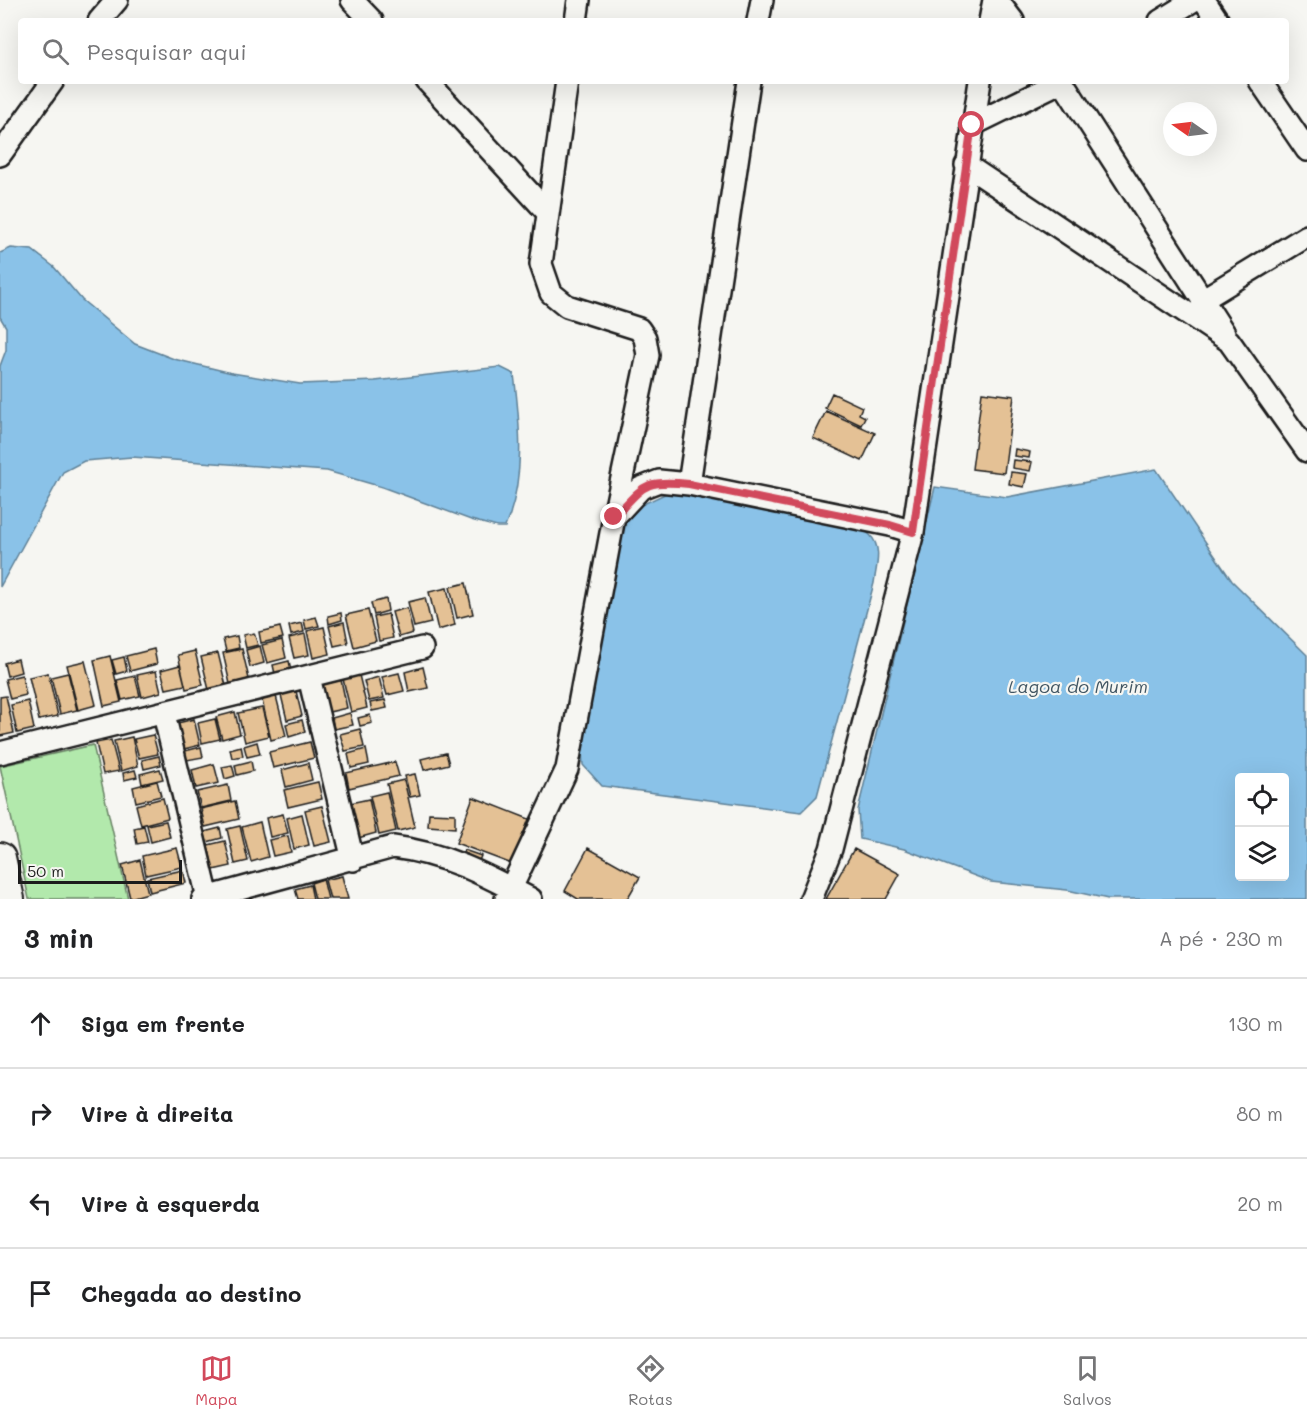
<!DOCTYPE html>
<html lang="pt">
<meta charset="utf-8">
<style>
:root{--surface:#fff;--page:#f2f2f2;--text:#202124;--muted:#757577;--line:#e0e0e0;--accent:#d1495b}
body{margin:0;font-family:Mali,sans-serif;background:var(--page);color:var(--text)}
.controls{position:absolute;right:18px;bottom:18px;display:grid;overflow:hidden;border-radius:6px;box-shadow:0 6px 24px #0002}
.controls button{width:54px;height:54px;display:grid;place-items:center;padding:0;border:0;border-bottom:2px solid var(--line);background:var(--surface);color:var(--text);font:30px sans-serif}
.compass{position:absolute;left:1163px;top:102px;width:54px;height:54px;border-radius:50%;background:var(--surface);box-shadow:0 6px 24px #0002;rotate:284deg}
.scale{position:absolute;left:18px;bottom:15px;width:164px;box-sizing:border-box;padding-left:6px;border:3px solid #1c1c1c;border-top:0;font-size:16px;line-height:21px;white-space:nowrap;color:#1c1c1c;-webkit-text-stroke:4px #f6f6f2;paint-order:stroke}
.stop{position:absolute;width:18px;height:18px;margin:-14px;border:4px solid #d1495b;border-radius:50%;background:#fff}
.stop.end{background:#d1495b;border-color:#fff;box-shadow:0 2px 6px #0008}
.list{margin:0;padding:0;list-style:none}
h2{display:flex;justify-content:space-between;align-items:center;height:78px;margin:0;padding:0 24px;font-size:26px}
h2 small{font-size:20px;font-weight:400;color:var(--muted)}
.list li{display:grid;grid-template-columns:39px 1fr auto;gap:18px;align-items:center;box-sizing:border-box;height:90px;padding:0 24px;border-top:2px solid var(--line)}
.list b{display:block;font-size:22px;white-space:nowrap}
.list em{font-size:20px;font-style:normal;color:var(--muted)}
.icon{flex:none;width:33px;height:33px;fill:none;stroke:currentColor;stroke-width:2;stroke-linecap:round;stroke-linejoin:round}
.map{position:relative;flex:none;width:1307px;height:899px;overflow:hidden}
.search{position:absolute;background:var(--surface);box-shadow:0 6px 24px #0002;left:18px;right:18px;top:18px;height:66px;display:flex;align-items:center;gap:15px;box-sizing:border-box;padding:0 21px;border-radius:6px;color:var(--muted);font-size:22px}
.sheet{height:438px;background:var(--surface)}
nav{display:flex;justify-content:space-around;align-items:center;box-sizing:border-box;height:84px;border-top:2px solid var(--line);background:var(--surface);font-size:16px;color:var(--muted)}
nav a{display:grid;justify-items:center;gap:3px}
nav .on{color:var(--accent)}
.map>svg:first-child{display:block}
.green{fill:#b2e9ac;stroke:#678264;stroke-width:1.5}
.water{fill:#8ac2e8;stroke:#5e8096;stroke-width:1.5;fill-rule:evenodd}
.building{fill:#e4c195;stroke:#1c1c1c;stroke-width:1.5}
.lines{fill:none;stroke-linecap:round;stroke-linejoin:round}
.minor-casing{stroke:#1c1c1c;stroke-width:26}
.secondary-casing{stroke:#1c1c1c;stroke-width:34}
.minor{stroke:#f6f6f2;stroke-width:21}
.secondary{stroke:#f6f6f2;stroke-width:30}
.route{stroke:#d1495b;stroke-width:8}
.labels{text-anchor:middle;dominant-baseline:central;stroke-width:4.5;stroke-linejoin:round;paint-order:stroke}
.water-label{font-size:18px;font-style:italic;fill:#425663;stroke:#f6f6f2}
</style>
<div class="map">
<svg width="1307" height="899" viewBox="0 0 1307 899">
<rect width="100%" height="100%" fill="#f6f6f2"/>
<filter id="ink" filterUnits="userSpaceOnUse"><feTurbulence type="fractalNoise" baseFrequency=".0167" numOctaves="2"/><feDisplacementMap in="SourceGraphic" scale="12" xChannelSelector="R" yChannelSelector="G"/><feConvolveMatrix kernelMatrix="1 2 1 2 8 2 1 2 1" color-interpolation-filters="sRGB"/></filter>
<g filter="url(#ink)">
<path class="green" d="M93 745 128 899H29L0 766Z"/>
<path class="water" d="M11 248 32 250 54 267 82 300 135 344 174 359 232 373 300 384 375 381 500 367 514 374C520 423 526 480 505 527H497L471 520 382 487 327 471 132 457 84 461 63 472 0 587V366L6 350V327L0 317V253Z
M1156 469 1232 581 1307 655V899H1108L1067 890 991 882 904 849 860 839 858 810 935 487 1007 497ZM1240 778H1284V876H1240Z
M669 492C703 498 851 516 870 535 883 548 876 567 874 583L817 796 801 812 602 786 583 765 581 738 620 529 639 506Z"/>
<path class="building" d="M982 392 1014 396 1004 473 972 469Z
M832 393 862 407 859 414 865 417 861 425 825 408Z
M826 411 875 433 862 461 813 438Z
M1015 449 1030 452 1029 458 1014 456Z
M1013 460 1032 462 1030 471 1012 468Z
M1011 472 1027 474 1024 487 1009 484Z
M466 583 473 614 457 618 450 587Z
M447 588 455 625 438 630 429 592Z
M425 598 431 623 414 627 408 602Z
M386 599 388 611 374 615 371 603Z
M407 608 413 633 399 637 392 612Z
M368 610 376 641 354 647 346 615Z
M341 613 342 620 329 624 328 616Z
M388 614 393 638 379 641 374 617Z
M316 617 319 626 306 629 304 620Z
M344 622 348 643 334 646 329 626Z
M302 623 304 632 291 635 289 626Z
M280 627 283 638 261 643 259 632Z
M324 627 330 654 313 658 307 631Z
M254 633 258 645 246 648 243 635Z
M305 634 309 655 294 658 289 638Z
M237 636 239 648 226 651 223 639Z
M282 640 286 658 267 663 262 645Z
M260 646 264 663 250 667 246 650Z
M154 649 157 664 130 671 126 656Z
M242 649 249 679 230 684 223 653Z
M195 651 203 685 186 689 178 655Z
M218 653 226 686 209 690 201 657Z
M110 656 121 702 104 706 94 660Z
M124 657 127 671 116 674 112 660Z
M18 659 21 672 7 676 4 663Z
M85 661 96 705 78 710 67 665Z
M289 661 291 670 275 674 273 665Z
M180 665 185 685 166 689 161 670Z
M423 667 428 688 409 692 405 672Z
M156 671 161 692 142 697 137 675Z
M48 673 58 716 39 720 29 677Z
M68 673 77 710 60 714 51 677Z
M399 673 404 691 387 695 382 677Z
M22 675 26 695 10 699 5 679Z
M359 675 367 708 351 712 343 679Z
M135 676 140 696 122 700 117 680Z
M379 677 384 698 369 701 364 681Z
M341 680 347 708 329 712 322 685Z
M296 691 302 716 287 720 281 695Z
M6 696 14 733 0 736V697Z
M276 696 286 736 271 740 262 700Z
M385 700 387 708 372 711 370 703Z
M28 701 34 729 17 733 11 705Z
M262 708 269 736 245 742 238 713Z
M235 712 240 734 222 739 216 717Z
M350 713 353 725 334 729 332 718Z
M370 715 372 723 360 726 358 718Z
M194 719 200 745 184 749 178 723Z
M215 719 220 739 202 743 198 723Z
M302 720 305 732 289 737 286 724Z
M360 729 364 747 345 751 340 734Z
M153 735 158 754 139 758 134 739Z
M132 737 138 766 121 771 114 741Z
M111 740 119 771 103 774 96 743Z
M257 742 260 754 247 757 244 746Z
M310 742 314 758 273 768 269 752Z
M241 746 243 756 232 758 230 749Z
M201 747 203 757 187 760 185 751Z
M366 749 369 764 351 768 348 754Z
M446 753 449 764 424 770 421 759Z
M159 756 161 765 144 769 142 760Z
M251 761 253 771 237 775 235 765Z
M395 762 399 776 349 788 346 773Z
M308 763 312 780 286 787 282 770Z
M214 764 219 783 196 788 192 770Z
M232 765 235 776 225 779 222 767Z
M160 769 163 779 142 784 140 774Z
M135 770 137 777 124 780 123 773Z
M415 774 420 795 410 797 405 776Z
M404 780 415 827 398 831 387 784Z
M157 781 161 796 136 802 133 787Z
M318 782 322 799 288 807 284 790Z
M228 785 231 801 201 808 197 792Z
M387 792 396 831 379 835 370 796Z
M473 797 529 819 512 864 456 843Z
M163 798 168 818 141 825 136 805Z
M369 799 376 833 358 838 350 803Z
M235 801 239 819 205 827 201 809Z
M322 806 331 842 314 846 305 810Z
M429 813 455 814V828L428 826Z
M283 814 288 833 270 837 266 818Z
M302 814 309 845 294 849 287 818Z
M166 821 170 837 151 842 147 825Z
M260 822 268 857 251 862 242 827Z
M144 826 148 842 137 844 134 828Z
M240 826 248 861 235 864 227 829Z
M220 828 222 838 207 842 204 832Z
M288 836 291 852 273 856 269 840Z
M225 841 231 866 213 870 208 845Z
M177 848 182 867 146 875 142 856Z
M588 848 640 877 627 899H578L565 891Z
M854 849 900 874 886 899H826Z
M464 850 481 856 478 863 461 856Z
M140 860 148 893 130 898 122 865Z
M183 870 186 883 150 892 147 878Z
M342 876 348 899H330L325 880Z
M323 879 328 899H315L311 883Z
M310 885 313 899H298L295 889Z"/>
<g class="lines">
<defs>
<path id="minor" d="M352 0 372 21
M997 0 1013 21
M1204 0 1218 21
M99 21 117 0
M576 21 579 0
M758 21 762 0
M990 21 994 0
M1160 21 1194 0
M427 81 548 213
M567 81 541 264 551 293 567 306 639 329 645 338 648 355 614 516
M1062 81 1224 333
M1260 81 1307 150
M972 125 1062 81
M0 155 53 81
M966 165 1229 341 1307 451
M1202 300 1307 236
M689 484 749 81
M309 677 353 860
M164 714 208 898
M0 753 422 648
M203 899 393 847C444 853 486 875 531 899
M506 899 567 769 614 517 641 488 659 481 689 484 890 525 913 532
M811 899 831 849 913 532 980 81"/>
<path id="secondary" d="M0 858 9 899"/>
</defs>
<use href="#minor" class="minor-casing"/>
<use href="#secondary" class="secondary-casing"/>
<use href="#minor" class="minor"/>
<use href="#secondary" class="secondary"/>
</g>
</g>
<g class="lines" filter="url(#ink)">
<path class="route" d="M614 517C644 486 643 479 689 484L890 525 913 532 972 125"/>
</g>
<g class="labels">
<g class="water-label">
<text x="1078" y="686">Lagoa do Murim</text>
</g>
</g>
</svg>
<div class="controls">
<button><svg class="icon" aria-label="locate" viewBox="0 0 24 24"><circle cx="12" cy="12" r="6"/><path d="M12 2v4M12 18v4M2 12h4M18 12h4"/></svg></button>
<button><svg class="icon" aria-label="layers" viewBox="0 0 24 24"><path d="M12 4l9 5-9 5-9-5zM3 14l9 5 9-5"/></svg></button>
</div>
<svg class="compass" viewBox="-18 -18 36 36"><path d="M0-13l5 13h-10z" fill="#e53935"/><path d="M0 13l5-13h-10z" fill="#757577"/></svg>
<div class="scale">50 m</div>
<div class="stop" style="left:972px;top:125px"></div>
<div class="stop end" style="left:614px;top:517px"></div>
<div class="search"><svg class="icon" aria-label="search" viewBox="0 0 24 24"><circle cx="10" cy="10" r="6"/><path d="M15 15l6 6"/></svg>Pesquisar aqui</div>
</div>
<section class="sheet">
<h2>3 min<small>A pé · 230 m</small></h2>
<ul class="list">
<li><svg class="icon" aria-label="ahead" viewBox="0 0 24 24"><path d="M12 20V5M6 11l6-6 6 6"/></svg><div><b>Siga em frente</b></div><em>130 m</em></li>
<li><svg class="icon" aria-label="right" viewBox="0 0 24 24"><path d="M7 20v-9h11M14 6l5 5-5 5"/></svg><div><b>Vire à direita</b></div><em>80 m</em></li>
<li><svg class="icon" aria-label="left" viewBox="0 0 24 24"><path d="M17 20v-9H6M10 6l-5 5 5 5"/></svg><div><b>Vire à esquerda</b></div><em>20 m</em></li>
<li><svg class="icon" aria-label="arrive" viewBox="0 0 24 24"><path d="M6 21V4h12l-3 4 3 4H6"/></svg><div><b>Chegada ao destino</b></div></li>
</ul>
</section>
<nav>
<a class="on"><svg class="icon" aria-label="map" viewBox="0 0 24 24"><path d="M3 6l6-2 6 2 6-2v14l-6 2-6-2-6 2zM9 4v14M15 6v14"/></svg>Mapa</a>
<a><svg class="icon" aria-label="directions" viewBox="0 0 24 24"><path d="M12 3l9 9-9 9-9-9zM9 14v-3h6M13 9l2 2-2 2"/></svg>Rotas</a>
<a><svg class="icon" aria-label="saved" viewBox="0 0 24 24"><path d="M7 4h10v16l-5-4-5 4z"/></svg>Salvos</a>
</nav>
